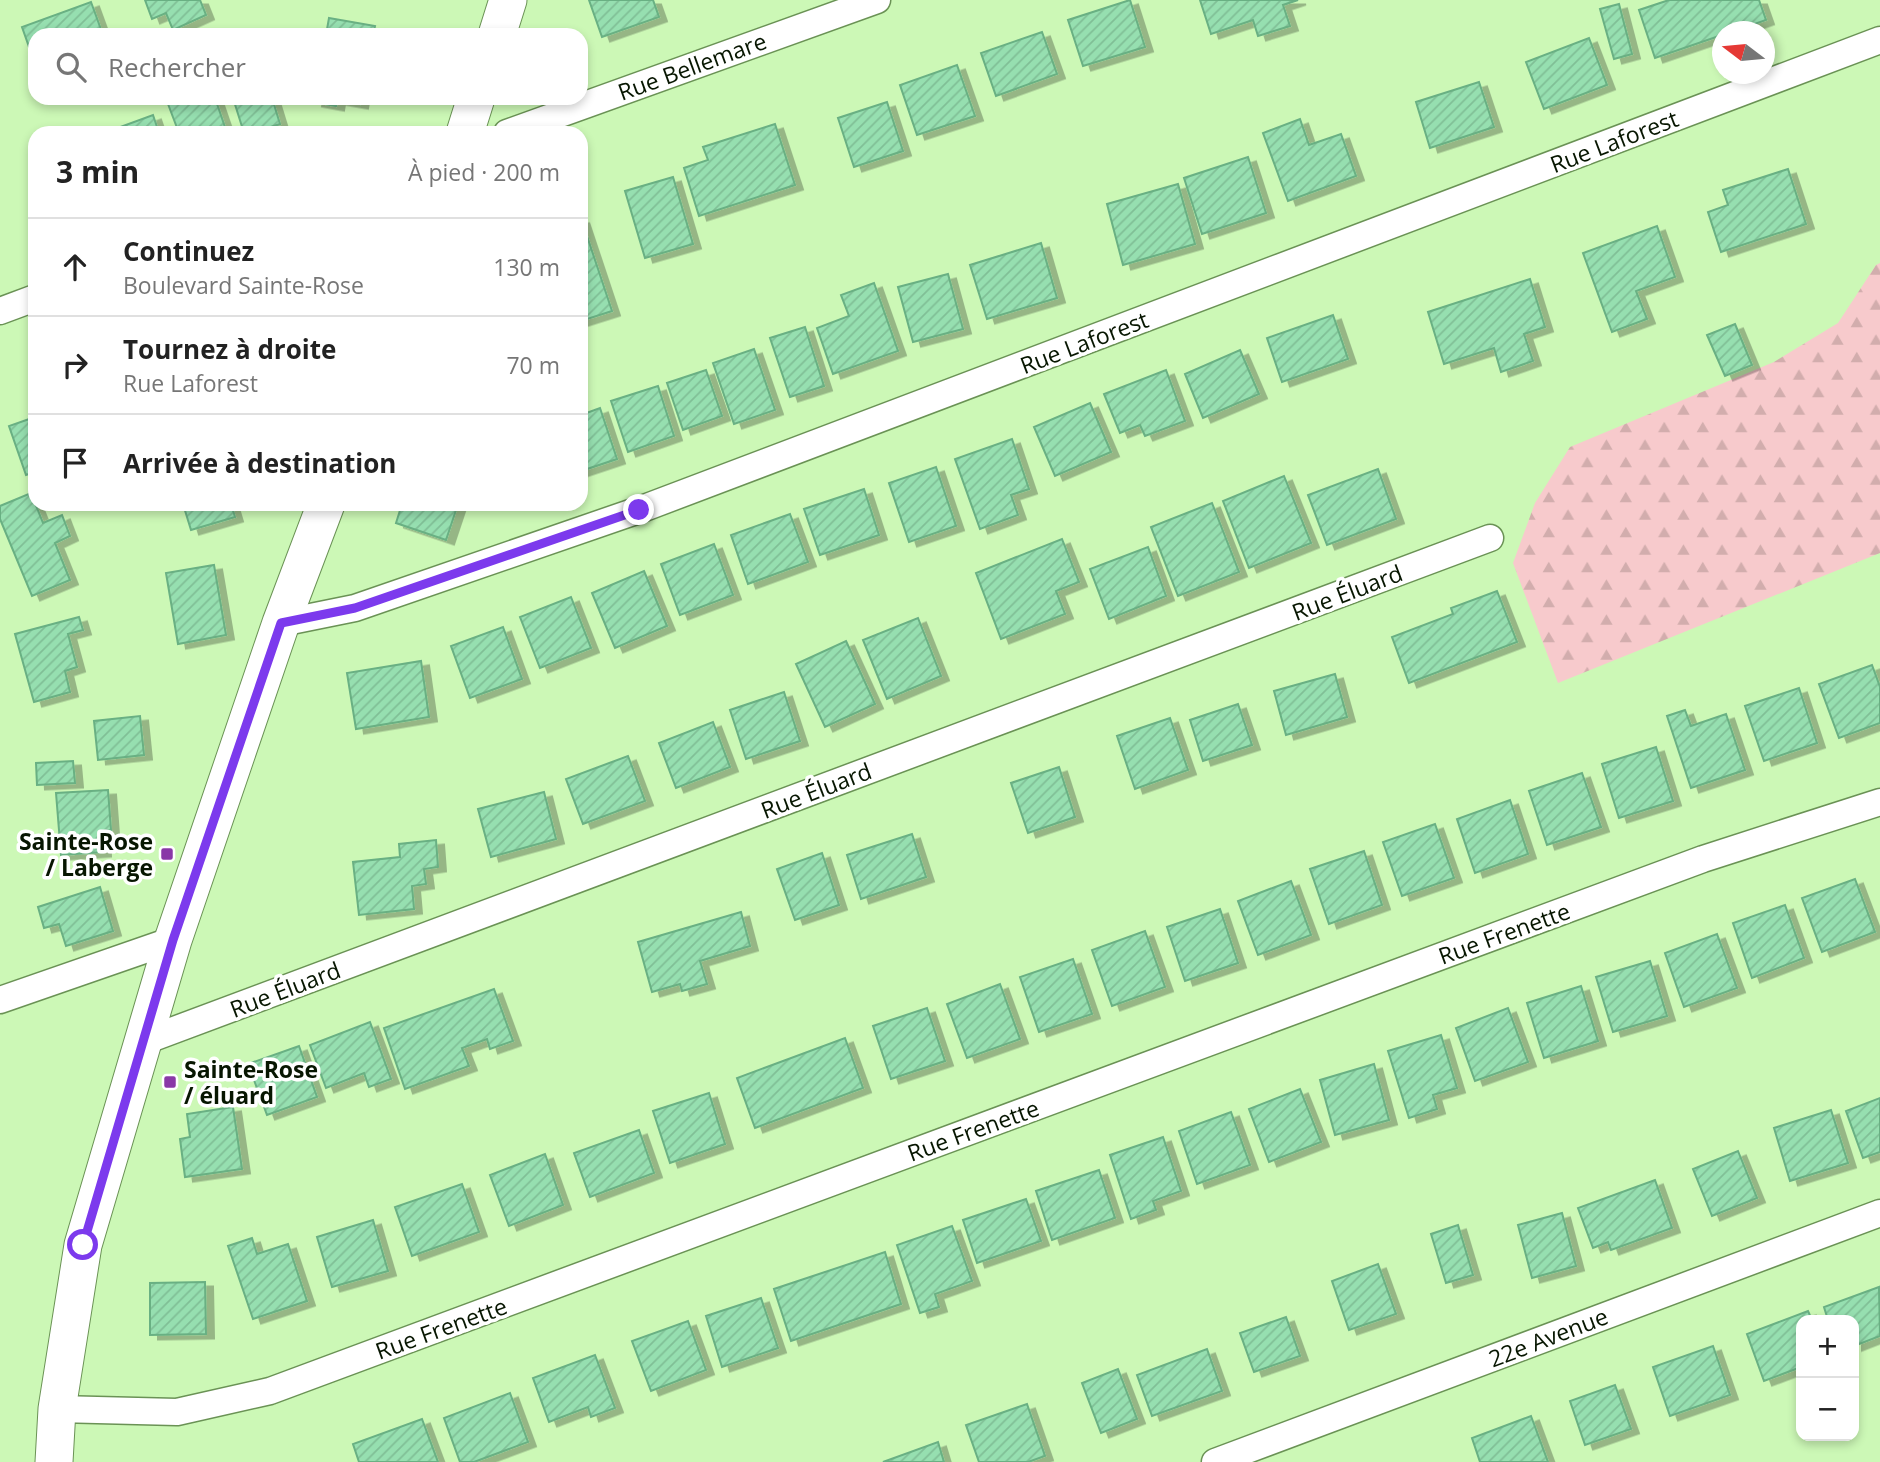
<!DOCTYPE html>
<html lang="fr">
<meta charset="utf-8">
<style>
:root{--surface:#fff;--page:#f6f6f6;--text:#222;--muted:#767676;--line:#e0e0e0}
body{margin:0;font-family:"Open Sans",sans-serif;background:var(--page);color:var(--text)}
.controls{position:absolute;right:21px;bottom:21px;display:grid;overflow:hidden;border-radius:14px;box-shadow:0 4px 10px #0003}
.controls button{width:63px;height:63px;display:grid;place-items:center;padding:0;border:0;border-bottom:2px solid var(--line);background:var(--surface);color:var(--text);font:35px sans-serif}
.compass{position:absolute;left:1712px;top:21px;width:63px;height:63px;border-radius:50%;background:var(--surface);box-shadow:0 4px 10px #0003;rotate:286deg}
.stop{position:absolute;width:21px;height:21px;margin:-16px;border:5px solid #7c3aed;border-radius:50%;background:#fff}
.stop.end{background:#7c3aed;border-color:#fff;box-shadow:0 2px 7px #0008}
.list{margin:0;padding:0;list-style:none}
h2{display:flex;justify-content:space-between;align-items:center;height:91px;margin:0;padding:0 28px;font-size:30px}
h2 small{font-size:23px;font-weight:400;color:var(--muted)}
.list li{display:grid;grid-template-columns:46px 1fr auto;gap:21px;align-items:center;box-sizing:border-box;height:98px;padding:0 28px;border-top:2px solid var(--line)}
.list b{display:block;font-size:26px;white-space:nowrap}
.list p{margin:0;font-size:23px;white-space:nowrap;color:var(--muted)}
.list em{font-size:23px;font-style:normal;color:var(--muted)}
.icon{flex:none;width:38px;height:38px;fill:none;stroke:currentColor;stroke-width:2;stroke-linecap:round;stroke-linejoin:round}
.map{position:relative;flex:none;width:1880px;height:1462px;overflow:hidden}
.search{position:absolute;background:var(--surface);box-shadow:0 4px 10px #0003;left:28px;top:28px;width:560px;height:77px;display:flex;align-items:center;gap:18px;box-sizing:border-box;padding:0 24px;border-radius:21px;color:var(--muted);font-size:26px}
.panel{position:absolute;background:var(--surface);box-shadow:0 4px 10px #0003;left:28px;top:126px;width:560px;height:385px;border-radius:21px}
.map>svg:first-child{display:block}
.forest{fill:url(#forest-firs)}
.building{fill:url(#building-hatch);stroke:#69b083;stroke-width:2;filter:url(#shadow)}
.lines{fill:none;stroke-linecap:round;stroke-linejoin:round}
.street-casing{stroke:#6a9255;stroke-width:29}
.secondary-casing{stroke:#6a9255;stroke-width:39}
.street{stroke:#fff;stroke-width:26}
.secondary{stroke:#fff;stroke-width:37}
.route{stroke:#7c3aed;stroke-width:9}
.poi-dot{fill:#8938a7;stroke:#fff;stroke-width:2.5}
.labels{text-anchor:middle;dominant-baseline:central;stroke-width:7;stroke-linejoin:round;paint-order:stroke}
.street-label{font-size:23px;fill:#071601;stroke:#fff}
.poi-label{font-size:23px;font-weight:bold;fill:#071601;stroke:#fff;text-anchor:end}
</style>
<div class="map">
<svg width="1880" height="1462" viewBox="0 0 1880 1462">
<defs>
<pattern id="forest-firs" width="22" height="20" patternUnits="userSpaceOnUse" patternTransform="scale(1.75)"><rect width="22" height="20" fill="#f7cacc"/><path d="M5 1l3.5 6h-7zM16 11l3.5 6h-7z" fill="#d2adad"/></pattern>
<pattern id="building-hatch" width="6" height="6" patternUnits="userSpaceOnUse" patternTransform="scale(1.75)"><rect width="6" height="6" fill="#96dfb0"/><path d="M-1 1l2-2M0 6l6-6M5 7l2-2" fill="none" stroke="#80bf96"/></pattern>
<filter id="shadow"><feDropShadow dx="8" dy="4.5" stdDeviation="0" flood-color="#0004"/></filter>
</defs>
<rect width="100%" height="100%" fill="#ccf8b6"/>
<path class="forest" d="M1880 263V553L1558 683 1513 563 1535 503 1570 447 1774 362 1838 323 1876 265Z"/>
<path class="building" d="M145 0H200L206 15 173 30 166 13 152 19Z
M589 0H653L659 17 602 37Z
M1130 0 1145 47 1083 66 1068 20Z
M1200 0H1298L1283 5 1290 26 1258 36 1253 20 1211 34Z
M1669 0H1759L1766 20 1732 32H1722V35L1655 58 1639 10Z
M91 2 103 35H35V64L22 27Z
M1619 4 1632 54 1614 59 1600 9Z
M329 18 375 26 373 35H326Z
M1042 32 1057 74 996 96 981 53Z
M1589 38 1607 85 1544 109 1526 62Z
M957 65 975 116 917 135 900 85Z
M1479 82 1494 127 1430 148 1416 102Z
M187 98H215L227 133H179L168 104Z
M233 98H272L280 124 252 133H244Z
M315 98H361L360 104 337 100 336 106 314 102Z
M887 102 903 151 854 167 838 118Z
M153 115 159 133H104Z
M1300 119 1309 145 1341 134 1356 176 1288 201 1263 133Z
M775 124 795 185 699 216 684 168 708 160 703 147Z
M1248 157 1266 213 1202 234 1184 178Z
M1788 169 1806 224 1721 252 1708 212 1728 205 1723 190Z
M673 177 693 244 645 258 625 191Z
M1178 184 1195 244 1123 265 1107 204Z
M581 218 612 311 581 321Z
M1657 226 1675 277 1636 291 1647 319 1612 332 1583 253Z
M1041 243 1057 298 987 319 970 265Z
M948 274 963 329 913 342 898 287Z
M1530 279 1545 327 1524 334 1533 361 1501 372 1494 348 1444 364 1428 312Z
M874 283 898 351 833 374 817 328 849 316 841 295Z
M1333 315 1348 359 1282 382 1267 338Z
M1735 324 1752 365 1725 376 1707 335Z
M805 327 824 386 790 397 770 338Z
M754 349 775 410 734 424 713 363Z
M1240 350 1259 394 1203 418 1185 374Z
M706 370 722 416 683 430 667 383Z
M1166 370 1185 421 1145 436 1140 425 1120 433 1104 394Z
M658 386 674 436 628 452 611 401Z
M1090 403 1111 452 1055 476 1034 427Z
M600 408 617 459 581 471V415Z
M35 417V472L26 475 9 426Z
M1012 439 1029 489 1011 495 1018 515 980 529 955 459Z
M936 467 956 526 909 542 889 483Z
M1378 469 1396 519 1327 545 1308 495Z
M1284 476 1311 543 1249 568 1223 501Z
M864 489 879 535 820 555 804 509Z
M31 493 43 523 62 515 70 536 55 543 70 580 32 596 0 519V506Z
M1212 503 1239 572 1178 596 1151 527Z
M183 504H231L235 517 191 530Z
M402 504H458L446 540 396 523Z
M790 514 808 562 748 584 731 535Z
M1062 539 1079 582 1056 591 1065 614 1001 639 976 573Z
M714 544 733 595 680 615 661 564Z
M1148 547 1166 596 1109 619 1090 569Z
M214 565 226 635 178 644 166 573Z
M644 571 667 626 615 648 592 593Z
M1497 591 1517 642 1409 683 1392 637 1453 614 1451 608Z
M571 597 591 648 540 668 520 617Z
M79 617 83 630 68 634 77 667 65 671 70 692 34 702 15 634Z
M918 618 941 676 887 699 863 640Z
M503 627 522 679 470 698 451 646Z
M846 641 875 704 825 727 796 664Z
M421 661 429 717 356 729 347 673Z
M1872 665 1880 687V723L1839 738 1819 684Z
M1335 674 1347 717 1286 735 1274 691Z
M1799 688 1817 743 1764 761 1745 706Z
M784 692 800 741 746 759 730 710Z
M1238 704 1252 745 1203 761 1190 720Z
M1685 710 1691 726 1726 714 1745 770 1691 788 1667 716Z
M140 716 144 755 98 760 94 721Z
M1170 718 1188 770 1135 789 1117 736Z
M713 722 730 767 676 788 659 743Z
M1656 747 1673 801 1619 818 1602 764Z
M628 756 645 801 583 824 566 779Z
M73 761 75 783 37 785 36 763Z
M1059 767 1075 817 1028 833 1011 783Z
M1582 773 1601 827 1547 845 1529 791Z
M108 790 111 830 102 831 103 852 61 855 56 793Z
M544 792 556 839 491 857 478 809Z
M1510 800 1528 854 1475 873 1457 819Z
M1435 824 1454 878 1402 896 1383 842Z
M912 834 926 877 861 899 847 855Z
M436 840 438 867 424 869 426 884 412 886 414 909 359 915 353 862 400 857 399 844Z
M1364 851 1382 905 1329 924 1310 869Z
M822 853 839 905 795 920 777 869Z
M1855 879 1875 932 1822 952 1802 898Z
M1291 881 1311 935 1258 955 1238 901Z
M100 887 113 931 66 946 59 924 44 928 38 907Z
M1785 905 1804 958 1752 978 1733 923Z
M1220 909 1238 963 1185 981 1167 927Z
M741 912 750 946 700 961 707 984 682 991 680 984 652 992 638 942Z
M1145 931 1165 987 1112 1006 1092 950Z
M1717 934 1737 988 1684 1007 1665 953Z
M1073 959 1092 1014 1039 1032 1020 977Z
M1650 961 1667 1016 1613 1032 1596 977Z
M1000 984 1020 1039 967 1058 947 1004Z
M1581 986 1598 1041 1544 1058 1527 1003Z
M494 989 513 1041 490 1049 487 1039 462 1048 469 1066 405 1089 384 1028Z
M927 1008 945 1061 891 1079 873 1026Z
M1508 1008 1528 1062 1475 1081 1456 1028Z
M370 1022 391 1079 369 1087 364 1073 326 1088 310 1045Z
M1441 1035 1457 1088 1433 1095 1437 1109 1409 1118 1388 1051Z
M845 1038 863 1088 755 1128 737 1078Z
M299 1046 317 1097 267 1115 248 1064Z
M1374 1064 1389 1120 1335 1135 1320 1080Z
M1300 1089 1321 1142 1269 1162 1249 1109Z
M709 1093 725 1144 670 1163 653 1111Z
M1880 1098V1152L1863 1158 1846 1111Z
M233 1107 242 1169 185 1177 180 1139 190 1137 187 1114Z
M1831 1110 1848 1163 1790 1181 1774 1128Z
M1231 1112 1250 1165 1197 1184 1179 1131Z
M639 1130 654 1173 590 1197 574 1153Z
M1163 1137 1181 1191 1153 1201 1156 1210 1131 1219 1110 1155Z
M1738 1151 1757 1198 1712 1216 1693 1169Z
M545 1154 563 1205 509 1226 490 1175Z
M1099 1170 1115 1218 1052 1240 1036 1191Z
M1655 1180 1672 1228 1611 1250 1608 1242 1593 1248 1578 1208Z
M462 1184 479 1232 412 1256 395 1207Z
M1026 1199 1041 1241 977 1263 963 1220Z
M1562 1213 1576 1266 1532 1278 1518 1225Z
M373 1220 388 1271 332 1287 317 1237Z
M1458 1225 1473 1275 1446 1283 1431 1234Z
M952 1226 972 1281 935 1294 939 1307 920 1313 897 1245Z
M252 1238 257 1254 288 1244 307 1301 253 1319 228 1246Z
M885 1252 901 1304 791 1341 774 1289Z
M1378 1264 1396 1314 1349 1330 1332 1281Z
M205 1282 206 1334 150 1335V1283Z
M1879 1287 1880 1336 1854 1346V1320H1828L1824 1307Z
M761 1298 778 1348 722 1367 706 1316Z
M1808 1311 1812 1320H1801V1367L1764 1381 1747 1334Z
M1286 1317 1300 1356 1254 1372 1240 1333Z
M688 1321 706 1370 651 1391 632 1341Z
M1713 1346 1730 1395 1670 1416 1653 1367Z
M1207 1349 1222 1391 1152 1416 1137 1375Z
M595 1355 615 1408 591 1417 588 1407 549 1422 533 1378Z
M1118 1369 1137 1419 1101 1433 1082 1383Z
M1615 1385 1631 1429 1585 1445 1570 1401Z
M510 1393 528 1442 474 1462H460L444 1418Z
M1027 1404 1045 1456 1028 1462H979L966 1425Z
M1531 1416 1548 1462H1480L1472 1438Z
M422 1419 438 1462H359L353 1444Z
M938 1442 944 1462H883Z"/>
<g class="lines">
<defs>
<path id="street" d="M507 133 877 0
M0 311 35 298
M281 623 355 608 639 510 1880 40
M0 1000 173 940
M142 1042 1490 538
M57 1409 177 1412 270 1391 1703 859 1880 802
M1215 1462 1880 1213"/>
<path id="secondary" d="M497 35 508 0
M465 133 476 98
M54 1462 57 1409 83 1245 173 940 281 623 326 504"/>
</defs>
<use href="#street" class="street-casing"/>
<use href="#secondary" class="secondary-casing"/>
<use href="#street" class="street"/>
<use href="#secondary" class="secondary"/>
</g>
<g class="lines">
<path class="route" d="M83 1245 173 940 281 623 355 608 639 510"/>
</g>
<g class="poi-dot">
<rect x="160" y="847" width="14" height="14" rx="3.5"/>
<rect x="163" y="1075" width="14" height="14" rx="3.5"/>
</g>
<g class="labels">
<g class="street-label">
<text transform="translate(692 66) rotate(-20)">Rue Bellemare</text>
<text transform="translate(1614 141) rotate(-21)">Rue Laforest</text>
<text transform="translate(1084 342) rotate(-21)">Rue Laforest</text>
<text transform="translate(1347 592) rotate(-21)">Rue Éluard</text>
<text transform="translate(816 790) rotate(-21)">Rue Éluard</text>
<text transform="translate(1504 933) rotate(-20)">Rue Frenette</text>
<text transform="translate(285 989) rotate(-21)">Rue Éluard</text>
<text transform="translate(973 1130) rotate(-20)">Rue Frenette</text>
<text transform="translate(441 1328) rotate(-20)">Rue Frenette</text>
<text transform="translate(1548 1337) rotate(-21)">22e Avenue</text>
</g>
<g class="poi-label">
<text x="153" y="841">Sainte-Rose<tspan x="153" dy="26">/ Laberge</tspan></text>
<text x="184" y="1069" text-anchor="start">Sainte-Rose<tspan x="184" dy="26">/ éluard</tspan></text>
</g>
</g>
</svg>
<div class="controls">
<button>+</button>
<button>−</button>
</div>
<svg class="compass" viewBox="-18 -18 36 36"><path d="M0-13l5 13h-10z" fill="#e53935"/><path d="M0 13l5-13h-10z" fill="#767676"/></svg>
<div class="stop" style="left:83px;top:1245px"></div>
<div class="stop end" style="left:639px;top:510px"></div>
<div class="search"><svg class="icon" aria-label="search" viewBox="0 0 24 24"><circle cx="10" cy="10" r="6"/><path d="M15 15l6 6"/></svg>Rechercher</div>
<section class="panel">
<h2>3 min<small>À pied · 200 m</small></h2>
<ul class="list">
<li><svg class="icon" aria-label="ahead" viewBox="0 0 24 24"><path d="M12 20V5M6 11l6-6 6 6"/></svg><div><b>Continuez</b><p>Boulevard Sainte-Rose</p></div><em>130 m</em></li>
<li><svg class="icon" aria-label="right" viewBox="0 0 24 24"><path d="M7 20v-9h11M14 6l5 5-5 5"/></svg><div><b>Tournez à droite</b><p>Rue Laforest</p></div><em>70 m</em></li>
<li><svg class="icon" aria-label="arrive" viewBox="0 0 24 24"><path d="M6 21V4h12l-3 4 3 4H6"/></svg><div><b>Arrivée à destination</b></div></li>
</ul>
</section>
</div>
